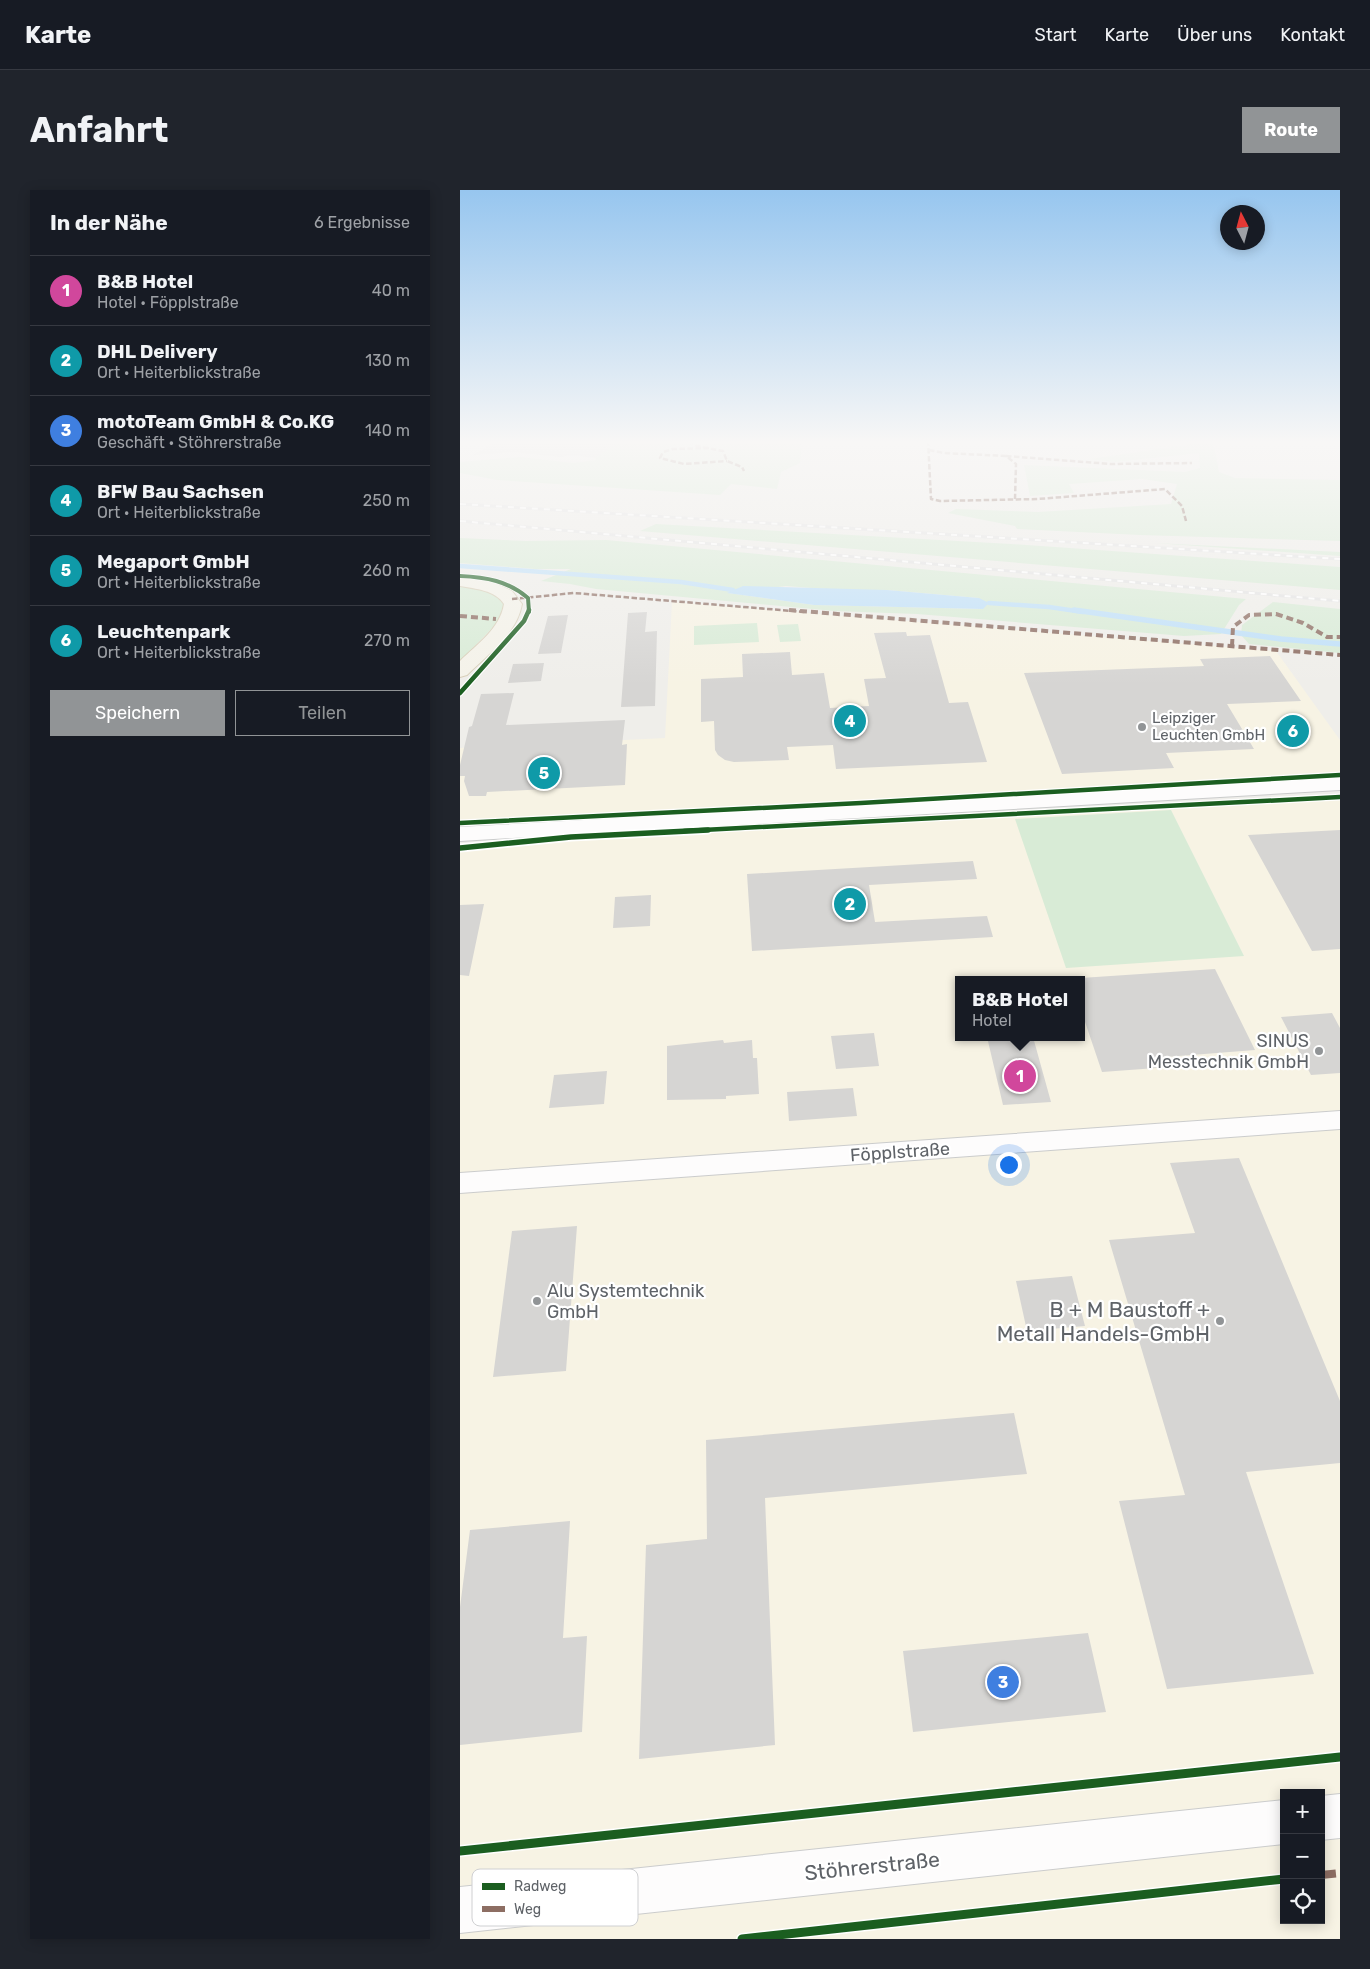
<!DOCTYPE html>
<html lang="de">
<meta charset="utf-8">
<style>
:root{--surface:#171b24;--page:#20242c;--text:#f1f3f6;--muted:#9ea1a6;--line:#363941;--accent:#919496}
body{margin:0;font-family:Rubik,sans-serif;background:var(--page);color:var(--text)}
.controls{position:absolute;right:15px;bottom:15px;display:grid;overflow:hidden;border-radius:0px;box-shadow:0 2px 12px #0003}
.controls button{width:45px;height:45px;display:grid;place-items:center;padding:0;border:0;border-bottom:1px solid var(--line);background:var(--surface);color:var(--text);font:25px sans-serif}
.compass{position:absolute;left:760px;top:15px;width:45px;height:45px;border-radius:50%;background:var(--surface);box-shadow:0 2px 12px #0003;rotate:354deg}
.you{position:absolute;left:548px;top:974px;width:18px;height:18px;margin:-12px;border:4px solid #fff;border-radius:50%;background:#1a73e8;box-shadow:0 0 0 8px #1a73e833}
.badge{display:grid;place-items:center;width:32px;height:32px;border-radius:50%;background:var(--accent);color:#fff;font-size:16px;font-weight:700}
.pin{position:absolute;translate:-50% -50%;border:2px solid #fff;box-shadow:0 1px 5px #0006}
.popup{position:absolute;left:495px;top:786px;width:130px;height:65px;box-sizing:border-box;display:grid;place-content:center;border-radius:0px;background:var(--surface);filter:drop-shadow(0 1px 4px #0005);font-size:16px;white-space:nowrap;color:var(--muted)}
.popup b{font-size:19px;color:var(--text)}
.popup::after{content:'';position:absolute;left:50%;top:100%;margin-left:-10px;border:10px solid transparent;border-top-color:var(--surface)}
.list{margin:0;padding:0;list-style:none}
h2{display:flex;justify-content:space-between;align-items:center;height:65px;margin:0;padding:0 20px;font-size:21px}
h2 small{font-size:16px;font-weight:400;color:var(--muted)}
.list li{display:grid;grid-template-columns:32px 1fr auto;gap:15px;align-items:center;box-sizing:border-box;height:70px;padding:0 20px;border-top:1px solid var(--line)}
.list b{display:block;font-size:19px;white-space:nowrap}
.list p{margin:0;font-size:16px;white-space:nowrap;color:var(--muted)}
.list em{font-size:16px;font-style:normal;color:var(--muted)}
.actions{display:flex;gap:10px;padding:15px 20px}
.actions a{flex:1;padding:11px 0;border:1px solid var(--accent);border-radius:0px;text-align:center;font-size:18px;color:var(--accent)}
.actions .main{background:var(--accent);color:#fff}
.icon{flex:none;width:28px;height:28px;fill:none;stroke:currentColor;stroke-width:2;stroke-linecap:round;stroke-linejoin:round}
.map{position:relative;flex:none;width:880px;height:1749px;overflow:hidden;border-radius:0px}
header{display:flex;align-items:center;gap:30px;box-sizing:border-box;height:70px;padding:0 25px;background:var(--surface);border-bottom:1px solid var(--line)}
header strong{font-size:24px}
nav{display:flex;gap:28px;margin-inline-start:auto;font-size:18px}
.intro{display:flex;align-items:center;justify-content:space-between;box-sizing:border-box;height:120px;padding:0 30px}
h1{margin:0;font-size:35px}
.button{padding:12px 22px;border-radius:0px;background:var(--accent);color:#fff;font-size:18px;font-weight:700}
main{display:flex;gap:30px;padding:0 30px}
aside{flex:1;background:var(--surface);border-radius:0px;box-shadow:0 2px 12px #0003}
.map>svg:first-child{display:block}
.commercial{fill:#f7f3e4;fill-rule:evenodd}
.industrial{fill:#dfddda}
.green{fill:#d8ebd6;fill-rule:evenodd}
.water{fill:#bfe0f9}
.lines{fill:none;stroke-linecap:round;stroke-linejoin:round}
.stream-far1{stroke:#bfe0f9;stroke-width:4.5}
.stream{stroke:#bfe0f9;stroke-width:5.5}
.building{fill:#d6d5d3}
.minor-casing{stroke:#cbcccc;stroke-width:2}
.major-casing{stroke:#d7ceb8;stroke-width:2}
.minor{fill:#fdfcfc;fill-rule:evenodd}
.major{fill:#f4f2e9;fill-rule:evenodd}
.rail-casing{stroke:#e4e4e4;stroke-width:3}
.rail{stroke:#fff;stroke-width:2;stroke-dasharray:6;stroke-linecap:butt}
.quiet-far2{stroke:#8d6e63;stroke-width:2.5;stroke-dasharray:5.5 2.5;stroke-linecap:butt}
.quiet-far1{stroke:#8d6e63;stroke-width:4;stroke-dasharray:7 4;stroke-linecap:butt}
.quiet{stroke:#8d6e63;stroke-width:8;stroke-dasharray:15 8;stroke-linecap:butt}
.cycleway-far3-casing{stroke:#fff;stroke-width:5.5}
.cycleway-far2-casing{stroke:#fff;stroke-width:7}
.cycleway-far1-casing{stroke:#fff;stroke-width:9}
.cycleway-casing{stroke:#fff;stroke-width:12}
.cycleway-far3{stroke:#1b5e20;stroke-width:4}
.cycleway-far2{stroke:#1b5e20;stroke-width:4.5}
.cycleway-far1{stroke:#1b5e20;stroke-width:5.5}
.cycleway{stroke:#1b5e20;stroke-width:9}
.poi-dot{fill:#919496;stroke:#fff;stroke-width:2}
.labels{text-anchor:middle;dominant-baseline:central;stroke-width:4.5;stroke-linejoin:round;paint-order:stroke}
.far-poi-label{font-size:15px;fill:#5f6368;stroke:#fff;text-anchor:start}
.poi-label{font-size:18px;fill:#5f6368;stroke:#fff;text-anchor:end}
.street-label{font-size:18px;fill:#5f6368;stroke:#fff}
.near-poi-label{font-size:21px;fill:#5f6368;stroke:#fff;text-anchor:end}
.near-street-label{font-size:21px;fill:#5f6368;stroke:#fff}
.key{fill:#fff;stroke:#cfd0d2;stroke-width:1}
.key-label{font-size:14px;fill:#5f6368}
</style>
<header>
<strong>Karte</strong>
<nav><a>Start</a><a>Karte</a><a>Über uns</a><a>Kontakt</a></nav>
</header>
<div class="intro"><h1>Anfahrt</h1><a class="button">Route</a></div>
<main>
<aside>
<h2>In der Nähe<small>6 Ergebnisse</small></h2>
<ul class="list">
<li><span class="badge" style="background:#d1479c">1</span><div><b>B&amp;B Hotel</b><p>Hotel · Föpplstraße</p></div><em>40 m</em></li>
<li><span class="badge" style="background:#0f9aa8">2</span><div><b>DHL Delivery</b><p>Ort · Heiterblickstraße</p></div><em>130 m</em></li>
<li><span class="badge" style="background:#3f7fe0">3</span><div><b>motoTeam GmbH &amp; Co.KG</b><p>Geschäft · Stöhrerstraße</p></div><em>140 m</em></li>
<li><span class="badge" style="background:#0f9aa8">4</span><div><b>BFW Bau Sachsen</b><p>Ort · Heiterblickstraße</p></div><em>250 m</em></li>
<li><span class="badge" style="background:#0f9aa8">5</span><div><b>Megaport GmbH</b><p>Ort · Heiterblickstraße</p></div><em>260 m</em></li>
<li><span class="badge" style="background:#0f9aa8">6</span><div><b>Leuchtenpark</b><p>Ort · Heiterblickstraße</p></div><em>270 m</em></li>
</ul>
<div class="actions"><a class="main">Speichern</a><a>Teilen</a></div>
</aside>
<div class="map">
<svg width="880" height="1749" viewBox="0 0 880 1749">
<rect width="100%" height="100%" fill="#efeeea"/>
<path class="commercial" d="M212 412 816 461 880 550V583L356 613 0 630V558L205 548Z
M880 609V1749H0V662L133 649ZM499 790H621V847H499ZM824 1603H861V1730H824Z"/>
<path class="industrial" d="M38 250H163L135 268 112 265 101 267 53 262 13 265Z"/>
<path class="green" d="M163 250H342L340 273 321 282 317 299 271 294 260 305 37 290 0 283V272L60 267 113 273 136 270 135 268Z
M753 251 759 282 775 288 880 290V351L680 345 557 339 555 336 488 323 496 319 578 322 711 314 717 294 682 289 609 294 614 303 570 306 564 275 725 282 740 278 739 263 655 272 630 269Z
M196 334 551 354 880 377V400L180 341Z
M0 348 66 351 146 350 786 409 779 415 761 444 724 446 457 424 374 421 136 399 110 394 81 391 111 379H75L0 373ZM326 396 378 400H427L519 408 523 419 354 415 268 403Z
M694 353 880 362V366Z
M0 394 26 399 47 412 45 425 0 471Z
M813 412 880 419V463L789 454 781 445 782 435Z
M297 433 299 452 234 455V436Z
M338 434 341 451 320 452 317 435Z
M711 620 784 766 606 778 555 629Z"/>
<path class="water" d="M283 396 427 400 519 408 529 413 523 419 354 415 267 403Z"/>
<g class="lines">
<path class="stream-far1" d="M0 376 221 392 273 400
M529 413 589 417 623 422"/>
<path class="stream" d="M614 420 821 449 880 454"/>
</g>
<path class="building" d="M187 422 185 442 197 441 195 516 161 517 168 423Z
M108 425 101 463 78 464 88 426Z
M446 442 447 446 470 445 489 513 508 512 527 572 376 579 373 555 327 557 329 570 274 572 265 570 258 565 255 560 254 531 241 532V489L283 487 282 464 330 462 332 485 364 483 370 518 409 516 404 489 426 488 414 443Z
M810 466 841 511 767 514 794 559 706 563 714 578 602 584 564 483 744 476 740 469Z
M84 473 81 491 48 493 53 474Z
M54 503 46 535 165 530 162 555 167 554 165 595 27 602 26 606H9L4 591 5 586H0V575L9 537 12 536 21 504Z
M880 640V759L852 761 788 645Z
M513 671 517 689 409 695 415 732 527 726 533 747 292 761 287 684Z
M191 705 190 736 153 738 155 707Z
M24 714 9 786 0 785V715Z
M755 779 795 860 706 867 710 877 642 882 621 820V788Z
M872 823 880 838V883L851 885 821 827Z
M414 843 419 876 376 879 371 846Z
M527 847H573L591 912 543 915Z
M263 850 264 853 292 850 293 868H297L299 904 266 906V909L207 910V856Z
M147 881 144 914 89 918 94 885Z
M393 898 397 926 329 931 327 902Z
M779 968 880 1211V1273L786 1282 854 1484 707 1499 659 1311 725 1305 649 1050 735 1043 710 973Z
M117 1036 106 1181 33 1187 52 1041Z
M612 1086 625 1136 567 1141 556 1091Z
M554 1223 567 1284 305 1308 315 1555 179 1569 186 1355 247 1349 246 1250Z
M110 1331 103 1448 127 1446 122 1542 0 1555V1417L10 1340Z
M628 1443 646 1522 453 1542 443 1461Z"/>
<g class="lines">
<defs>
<path id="minor" d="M880 588V600L0 651V637Z
M880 921V939L0 1003V983Z
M880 1604V1648L861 1650V1606Z
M824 1610V1654L0 1743V1697Z"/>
<path id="major" d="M0 386 35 393 52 401 62 414C57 444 27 465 7 485L0 487V471C17 454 40 439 44 414 35 400 16 399 0 396Z"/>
</defs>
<use href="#minor" class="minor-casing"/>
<use href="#major" class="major-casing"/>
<use href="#minor" class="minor"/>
<use href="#major" class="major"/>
<defs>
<path id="rail" d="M0 314 880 369
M0 331 880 411"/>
</defs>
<use href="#rail" class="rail-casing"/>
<use href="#rail" class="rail"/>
<path class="quiet-far2" d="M229 250 237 256 263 261 267 271 282 277 284 281
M468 250 471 309 480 311 578 309 705 299 722 316 726 331
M249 258 213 259 203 262 200 268 224 274 267 271
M469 260 484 263 546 266 556 274 555 309
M546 266 651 274 732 273
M52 409 114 403 345 422"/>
<path class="quiet-far1" d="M329 420 880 465
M0 426 36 429
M772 456 773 437 789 425 816 424 843 433 867 447H880"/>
<path class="quiet" d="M861 1685 880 1683"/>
<defs>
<path id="cycleway-far3" d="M0 386C26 387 48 391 68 408L69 422"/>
<path id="cycleway-far2" d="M0 503 64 431 69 420
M0 633 401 613 880 585
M224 641 880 607"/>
<path id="cycleway-far1" d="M0 658 111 647 248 640"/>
<path id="cycleway" d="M0 1661 880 1567
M282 1749 824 1689"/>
</defs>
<use href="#cycleway-far3" class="cycleway-far3-casing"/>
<use href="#cycleway-far2" class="cycleway-far2-casing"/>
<use href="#cycleway-far1" class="cycleway-far1-casing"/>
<use href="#cycleway" class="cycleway-casing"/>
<use href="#cycleway-far3" class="cycleway-far3"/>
<use href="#cycleway-far2" class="cycleway-far2"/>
<use href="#cycleway-far1" class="cycleway-far1"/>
<use href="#cycleway" class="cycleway"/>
</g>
<linearGradient id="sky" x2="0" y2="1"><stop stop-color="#97c6ef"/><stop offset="0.51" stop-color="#f8f7f6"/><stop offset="1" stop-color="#f8f7f6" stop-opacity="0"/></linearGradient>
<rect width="880" height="495" fill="url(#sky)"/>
<g class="poi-dot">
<circle cx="682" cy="537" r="5"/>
<circle cx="859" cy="861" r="5"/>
<circle cx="77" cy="1111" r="5"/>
<circle cx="760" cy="1131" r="5"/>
</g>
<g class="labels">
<g class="far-poi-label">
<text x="692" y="528">Leipziger<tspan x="692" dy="17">Leuchten GmbH</tspan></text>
</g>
<g class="poi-label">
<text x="849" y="851">SINUS<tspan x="849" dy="21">Messtechnik GmbH</tspan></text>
<text x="87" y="1101" text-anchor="start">Alu Systemtechnik<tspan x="87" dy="21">GmbH</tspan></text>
</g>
<g class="street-label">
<text transform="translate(440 962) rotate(-4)">Föpplstraße</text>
</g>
<g class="near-poi-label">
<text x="750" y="1119">B + M Baustoff +<tspan x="750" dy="24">Metall Handels-GmbH</tspan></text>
</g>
<g class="near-street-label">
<text transform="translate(412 1676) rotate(-6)">Stöhrerstraße</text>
</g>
</g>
<rect x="12" y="1679" width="166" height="57" rx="8" class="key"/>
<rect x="22" y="1693" width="23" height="7" fill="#1b5e20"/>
<rect x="22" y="1716" width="23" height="6" fill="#8d6e63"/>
<g class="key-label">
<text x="54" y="1701">Radweg</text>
<text x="54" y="1724">Weg</text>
</g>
</svg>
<div class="controls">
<button>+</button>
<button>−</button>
<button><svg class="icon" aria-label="locate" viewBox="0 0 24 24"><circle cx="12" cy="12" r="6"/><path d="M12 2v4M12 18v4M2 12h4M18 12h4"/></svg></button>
</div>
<svg class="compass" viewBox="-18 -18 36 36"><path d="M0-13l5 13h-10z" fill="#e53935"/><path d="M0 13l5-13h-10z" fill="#9ea1a6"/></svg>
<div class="you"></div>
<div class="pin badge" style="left:560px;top:886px;background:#d1479c">1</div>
<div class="popup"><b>B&amp;B Hotel</b>Hotel</div>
<div class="pin badge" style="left:390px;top:714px;background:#0f9aa8">2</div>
<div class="pin badge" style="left:543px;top:1492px;background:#3f7fe0">3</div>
<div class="pin badge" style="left:390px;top:531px;background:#0f9aa8">4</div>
<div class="pin badge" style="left:84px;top:583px;background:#0f9aa8">5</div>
<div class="pin badge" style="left:833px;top:541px;background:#0f9aa8">6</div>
</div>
</main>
